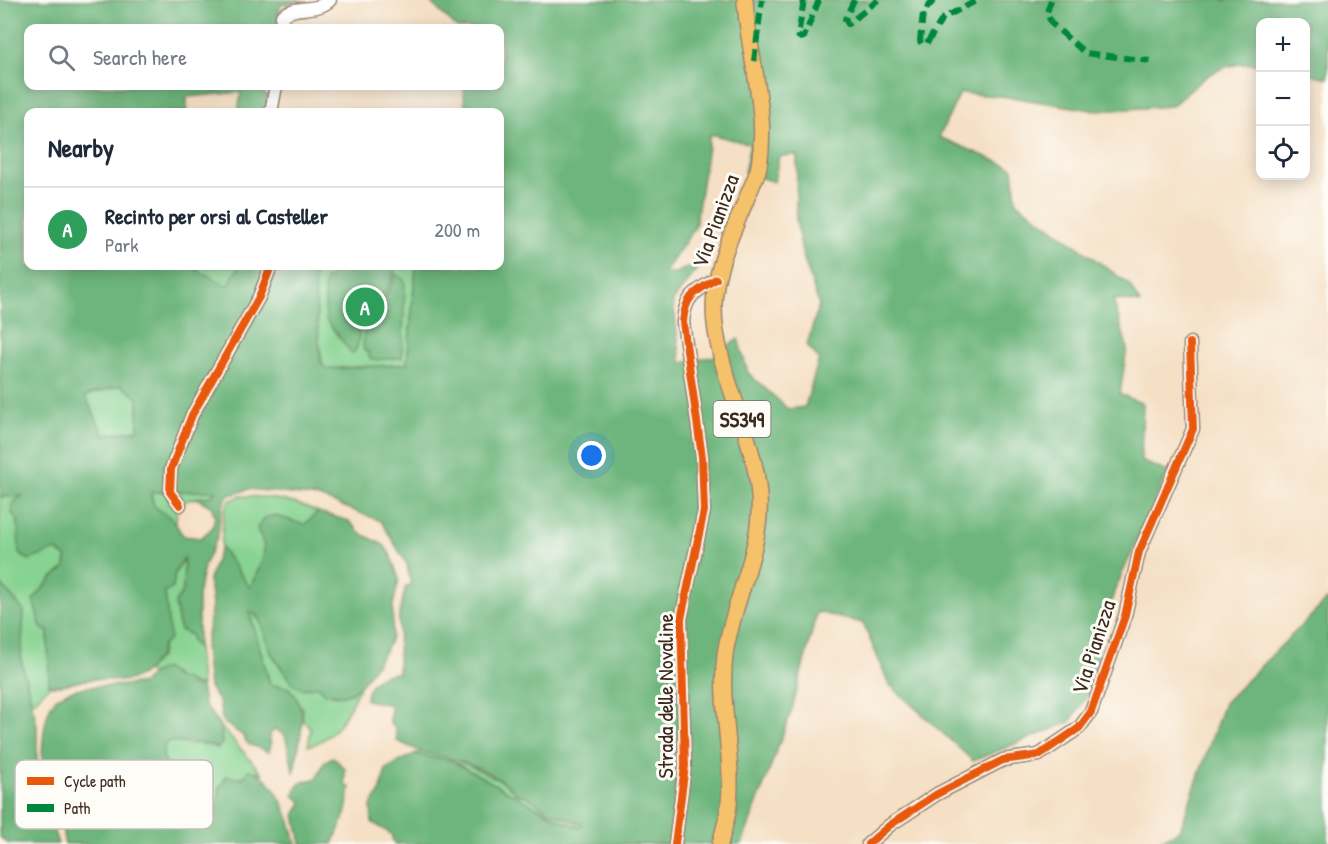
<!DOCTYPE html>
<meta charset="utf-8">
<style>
:root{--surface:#fff;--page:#f2f2f3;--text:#1f2937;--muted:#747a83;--line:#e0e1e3;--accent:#7c3aed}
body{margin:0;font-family:"Patrick Hand",sans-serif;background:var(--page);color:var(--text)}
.controls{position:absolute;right:18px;top:18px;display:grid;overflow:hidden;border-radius:12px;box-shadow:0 3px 15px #0003}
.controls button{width:54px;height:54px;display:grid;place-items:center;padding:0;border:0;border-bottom:2px solid var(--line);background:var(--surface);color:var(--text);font:30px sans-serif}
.you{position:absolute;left:592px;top:456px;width:21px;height:21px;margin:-15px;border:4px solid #fff;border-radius:50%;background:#1a73e8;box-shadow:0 0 0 9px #1a73e833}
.badge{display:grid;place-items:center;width:39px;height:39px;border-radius:50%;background:var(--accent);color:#fff;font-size:20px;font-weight:700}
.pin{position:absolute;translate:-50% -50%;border:3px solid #fff;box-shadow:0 2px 6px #0006}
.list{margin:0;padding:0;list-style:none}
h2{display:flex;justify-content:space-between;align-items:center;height:78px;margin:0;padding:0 24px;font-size:26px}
h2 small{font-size:20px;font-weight:400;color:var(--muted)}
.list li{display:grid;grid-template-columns:39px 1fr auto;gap:18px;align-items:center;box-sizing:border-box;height:84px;padding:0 24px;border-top:2px solid var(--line)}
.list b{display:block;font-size:22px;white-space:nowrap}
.list p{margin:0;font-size:20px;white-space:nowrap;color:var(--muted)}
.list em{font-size:20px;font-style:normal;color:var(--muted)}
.icon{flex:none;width:33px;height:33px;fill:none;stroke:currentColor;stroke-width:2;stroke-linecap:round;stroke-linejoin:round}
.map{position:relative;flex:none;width:1328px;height:844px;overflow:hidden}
.search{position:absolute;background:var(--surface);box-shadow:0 3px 15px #0003;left:24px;top:24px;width:480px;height:66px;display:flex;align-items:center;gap:15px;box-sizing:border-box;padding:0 21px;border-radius:12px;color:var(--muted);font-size:22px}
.panel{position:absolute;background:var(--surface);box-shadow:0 3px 15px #0003;left:24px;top:108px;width:480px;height:162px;border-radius:12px}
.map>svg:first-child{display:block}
.green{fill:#87d391;stroke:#617e58;stroke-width:1.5}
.forest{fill:#6db57b;stroke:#54704c;stroke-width:1.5;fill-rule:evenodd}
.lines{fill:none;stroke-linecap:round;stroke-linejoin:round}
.minor-casing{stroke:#988572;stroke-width:15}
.major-casing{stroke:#988572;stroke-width:18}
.minor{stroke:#fff;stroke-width:12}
.major{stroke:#f5c16b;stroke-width:15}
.quiet{stroke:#00873e;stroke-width:6;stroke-dasharray:12 6;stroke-linecap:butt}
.cycleway-casing{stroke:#fdfcf7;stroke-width:11}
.cycleway{stroke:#e8590c;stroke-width:8}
.labels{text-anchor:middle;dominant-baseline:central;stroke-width:6;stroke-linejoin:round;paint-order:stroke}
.shield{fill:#fdfcf7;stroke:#75695f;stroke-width:1.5}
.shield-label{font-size:21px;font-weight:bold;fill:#3b2a1e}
.street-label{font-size:22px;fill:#3b2a1e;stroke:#fdfcf7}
.key{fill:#fdfcf7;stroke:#c3bdb6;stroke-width:1.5}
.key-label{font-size:16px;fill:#3b2a1e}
</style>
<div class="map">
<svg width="1328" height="844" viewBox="0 0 1328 844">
<rect width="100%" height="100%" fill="#fdfcf7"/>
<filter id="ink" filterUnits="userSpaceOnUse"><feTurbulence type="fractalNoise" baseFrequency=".0167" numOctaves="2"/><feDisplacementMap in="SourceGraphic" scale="12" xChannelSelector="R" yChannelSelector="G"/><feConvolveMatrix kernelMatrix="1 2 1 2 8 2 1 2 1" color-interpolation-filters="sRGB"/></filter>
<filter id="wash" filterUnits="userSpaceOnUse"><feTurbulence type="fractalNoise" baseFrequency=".008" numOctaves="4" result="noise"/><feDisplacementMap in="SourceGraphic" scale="24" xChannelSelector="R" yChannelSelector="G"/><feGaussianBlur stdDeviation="1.35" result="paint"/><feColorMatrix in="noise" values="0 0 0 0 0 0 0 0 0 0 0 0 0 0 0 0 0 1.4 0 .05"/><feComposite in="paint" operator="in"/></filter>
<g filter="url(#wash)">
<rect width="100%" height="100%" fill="#f5e0c5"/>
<path class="green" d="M190 266H239L228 287Z
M317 266H416L407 364 324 369C321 365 313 288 314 279 314 275 316 270 317 266Z
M121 385 138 398V430L104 435 85 396Z
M217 490 212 496 191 499 182 503 174 491Z
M151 492H168L177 509 176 524 154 508Z
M24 496 12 513 18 521V530L40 555 56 550 66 557 65 568 52 578 48 632 49 686 32 703 21 660 24 611 0 583V497Z
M240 496C268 496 292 500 318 512L304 525 274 515 258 532C273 548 257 571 250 588L221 547 224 511 229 501Z
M185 557 183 591 177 599 176 609 180 630 191 635 192 642 198 648 201 686 179 679 173 673 151 674 146 671 161 656 167 616 165 591 173 587 175 573Z
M249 610C265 620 263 636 271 652 277 664 291 683 302 689L319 686C331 702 347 696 361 685 348 709 338 739 308 746L311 728 303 720 302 707 270 684Z
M221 727 263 774 257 771 219 786V800L208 827 199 822 181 783 169 769 163 756 164 745 170 741 190 745 200 742 211 744 222 734Z
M421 752 439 754 464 763 509 785 517 794 527 796 548 811 583 824 588 838 580 827 562 821 452 761 414 754Z"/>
<path class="forest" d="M0 0H304L280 5 278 28H28V86H259L260 91 268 96V112H238L241 92 187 97V112H28V266H190L228 286 239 266H317L314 280 321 363 327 369 407 364 416 266H500V112H465L464 86H500V28H457L428 0H1328V78L1306 73V22H1260V65C1222 58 1198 81 1172 106L1098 111 1010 97 960 93 939 137 1013 168 1016 202 1129 284 1140 303 1113 299 1127 347 1120 394 1143 404 1141 461 1168 472 1114 592 1087 696 1070 722 973 761 889 684 863 623 817 612 792 709 742 844H394L391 834 372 822 371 806 380 792 386 769 414 754 452 761 562 821 580 828 582 824 548 811 527 796 517 794C495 770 454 758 423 752 415 750 405 744 397 741L395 727 390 724 391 705 366 700C366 682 382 673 398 673L399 615 406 586 411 585 407 564 381 521 319 497 249 489 227 496 221 510 218 535 204 566 198 595V648L192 642 191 635 180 630 175 603 183 591 184 558 175 573 173 588 165 592 170 639 162 646C161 657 157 658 151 666 128 691 112 676 86 680 73 683 62 686 49 686L48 632 41 628 33 600 52 578 65 568 66 557 56 550 29 560 19 554 18 521 12 513V506L16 500 22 496 0 497ZM710 134 750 144 744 172 774 182 779 156 797 155 796 218 802 253 819 305 807 345 819 359 805 407 788 409 748 373 738 339 715 356 681 363 673 301 702 262 675 273 665 272 695 227ZM121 385 138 398V430L104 435 85 396ZM216 491 212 496 196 498 211 506 215 516 213 527 201 538 184 536C179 531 177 525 173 520 162 509 151 511 151 492Z
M333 266 366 269 373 266H395C393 291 372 303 362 324 357 334 361 347 352 354L326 320 324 286 326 279 331 278 330 273Z
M396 274 405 281 402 358 372 360 369 357V352L364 351C357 318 389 303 396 274Z
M318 512 349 521 360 533 384 545 390 554 399 579 393 605 392 636 385 651 361 685 352 692 344 695 325 694 319 686 302 689 294 685 271 653 258 616 249 611 270 684 289 688C313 713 297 743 294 773L285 735 275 729 269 735 271 744 269 752 248 744 242 735 223 722 219 702 209 687 205 649 212 605 209 579 221 547 250 588C261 562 271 555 257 528L265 518 274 515 304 525Z
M0 583 24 611 21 660 37 725V771L42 795 58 844H8L0 837Z
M1328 599V844H1154L1180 830 1224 703Z
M165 668 179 679 184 678 193 686H201L204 704 221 727 222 744 217 748C209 742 182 742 170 741L164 745 163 756 169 769 181 783 199 822 208 827C219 812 216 792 226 776L243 779 248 770C275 773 291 820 296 844H65C62 835 63 826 61 817 59 807 50 798 46 789 39 770 41 709 58 697 82 681 116 689 143 683L151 674Z
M333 757 345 769V786L350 787 346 812 333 844H301L295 815 302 803 294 795C297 780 305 782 317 778L324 762Z"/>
</g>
<g filter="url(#ink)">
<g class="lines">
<defs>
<path id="minor" d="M281 28 282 16C297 4 317 13 330 0
M271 112 276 86
M180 505 170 492 171 469 192 415 259 297 271 266
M675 844 685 766 681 619 704 511 702 457 683 322C685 296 695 292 716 279
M868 844 890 825 937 794 1003 760 1039 755 1079 728 1091 712 1125 616 1139 552 1193 429 1190 343"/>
<path id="major" d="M720 844C723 831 728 817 729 804 734 755 719 704 725 655 732 602 763 550 759 496 755 433 714 369 714 307 714 270 732 234 746 200 750 189 757 177 759 166 769 109 748 57 745 0"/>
</defs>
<use href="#minor" class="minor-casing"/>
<use href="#major" class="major-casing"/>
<use href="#minor" class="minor"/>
<use href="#major" class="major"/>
<path class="quiet" d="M804 0 798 36 801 38 804 37 819 0
M854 0 845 19 848 24 878 0
M934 0 923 13 920 41 922 44 927 43 943 18 978 0
M1051 0 1047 12 1051 23 1085 53 1150 61
M754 61 762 0"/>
<defs>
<path id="cycleway" d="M180 505 170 492 171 469 192 415 259 297 271 266
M675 844 685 766 681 619 704 511 702 457 683 322C685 296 695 292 716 279
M868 844 890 825 937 794 1003 760 1039 755 1079 728 1091 712 1125 616 1139 552 1193 429 1190 343"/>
</defs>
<use href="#cycleway" class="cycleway-casing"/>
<use href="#cycleway" class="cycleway"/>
</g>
</g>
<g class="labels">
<rect class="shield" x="713.5" y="401" width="57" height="36" rx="4.5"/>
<g class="shield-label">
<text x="742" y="419">SS349</text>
</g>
<g class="street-label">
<text transform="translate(715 221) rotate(-70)">Via Pianizza</text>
<text transform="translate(1093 647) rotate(-72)">Via Pianizza</text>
<text transform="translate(665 696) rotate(-90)">Strada delle Novaline</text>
</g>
</g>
<rect x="15" y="760" width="198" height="69" rx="9" class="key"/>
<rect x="27" y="777" width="27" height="8" fill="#e8590c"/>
<rect x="27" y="804" width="27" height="8" fill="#00873e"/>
<g class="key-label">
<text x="64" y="787">Cycle path</text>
<text x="64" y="814">Path</text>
</g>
</svg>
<div class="controls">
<button>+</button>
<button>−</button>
<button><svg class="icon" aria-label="locate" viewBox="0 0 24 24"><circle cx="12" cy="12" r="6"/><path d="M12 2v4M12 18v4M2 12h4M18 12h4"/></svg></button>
</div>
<div class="you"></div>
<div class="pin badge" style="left:365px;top:307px;background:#2e9e5b">A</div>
<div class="search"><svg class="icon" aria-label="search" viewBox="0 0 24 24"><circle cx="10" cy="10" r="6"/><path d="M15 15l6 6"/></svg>Search here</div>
<section class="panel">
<h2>Nearby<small></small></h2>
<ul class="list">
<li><span class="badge" style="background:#2e9e5b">A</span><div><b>Recinto per orsi al Casteller</b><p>Park</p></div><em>200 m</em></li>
</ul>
</section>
</div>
